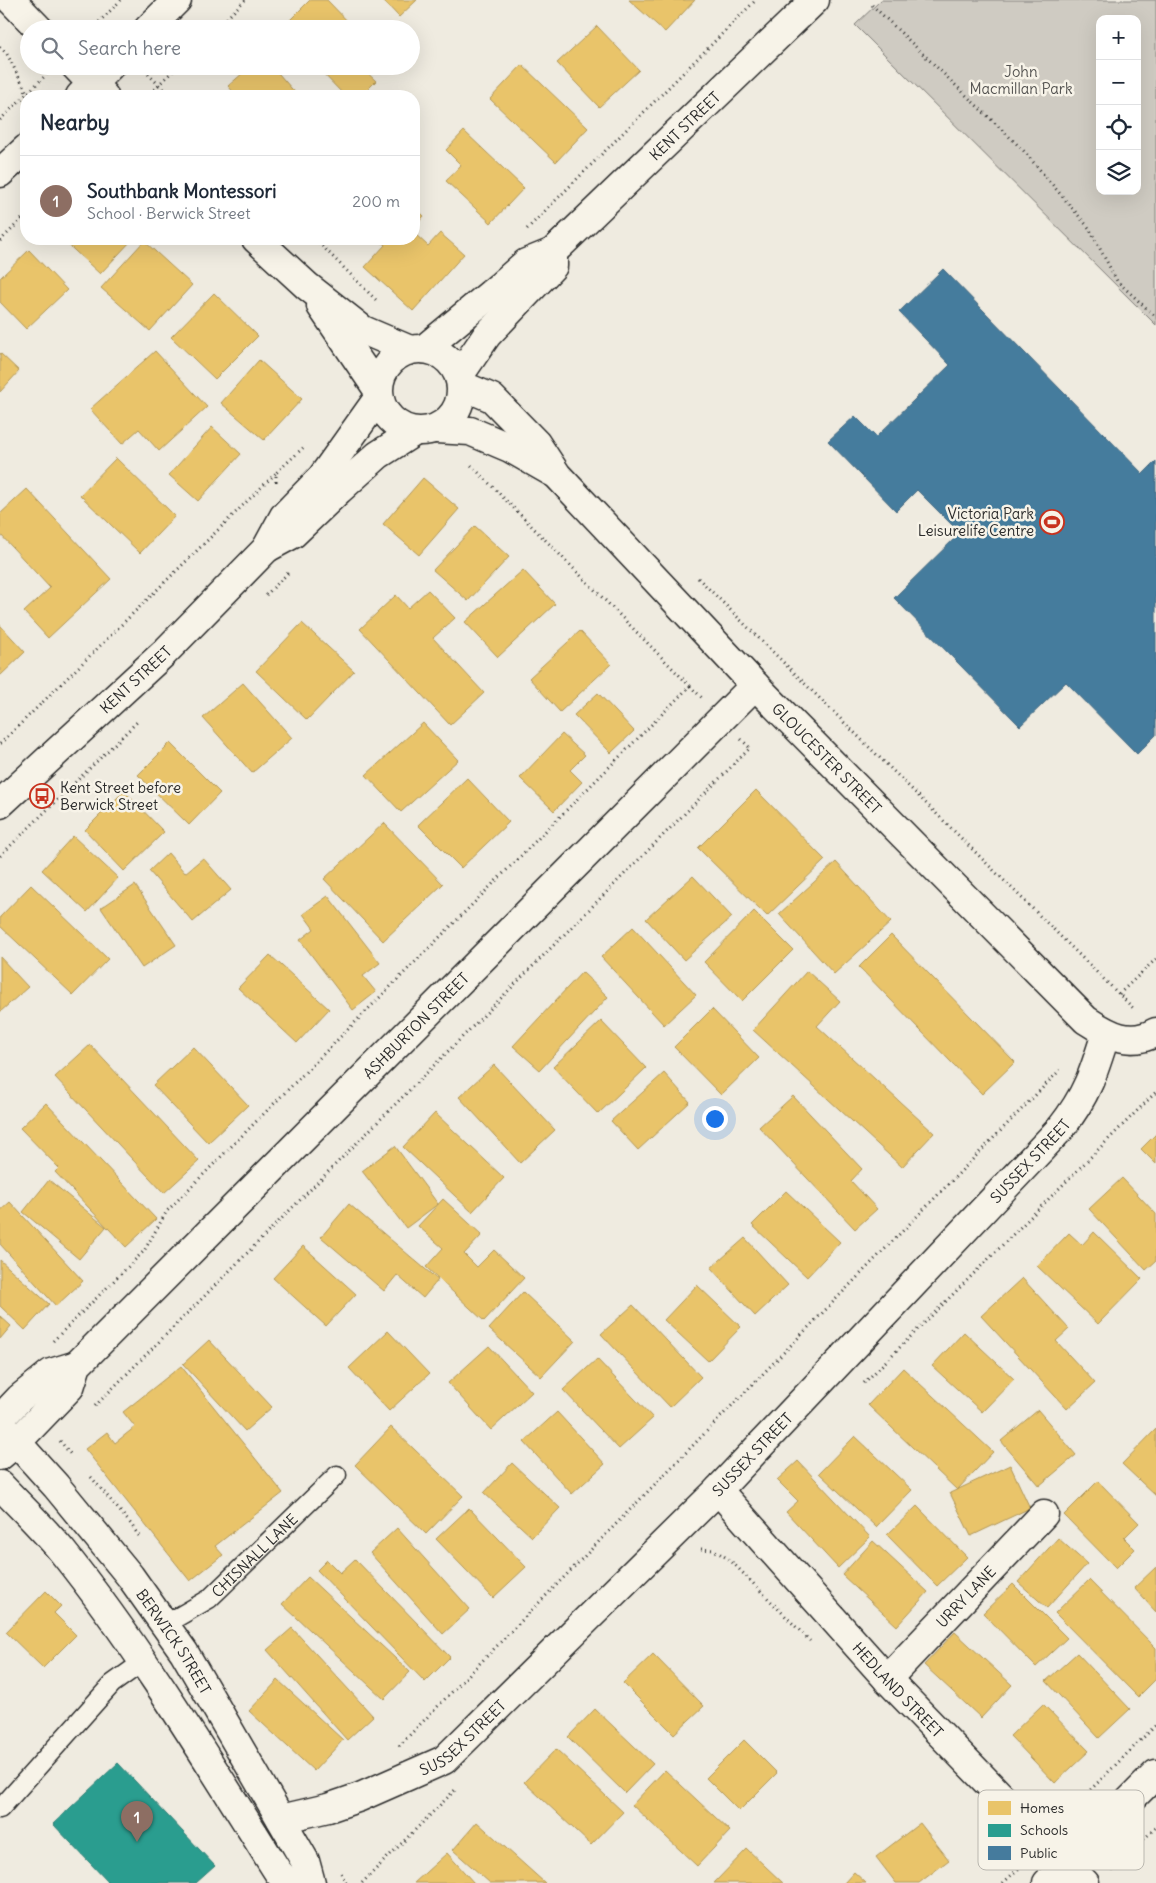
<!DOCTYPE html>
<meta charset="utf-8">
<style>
:root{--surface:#fff;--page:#f2f2f3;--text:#1f2937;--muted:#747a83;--line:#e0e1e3;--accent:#7c3aed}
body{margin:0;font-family:Delius,sans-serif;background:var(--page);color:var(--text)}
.controls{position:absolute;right:15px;top:15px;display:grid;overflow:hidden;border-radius:10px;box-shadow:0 5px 20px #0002}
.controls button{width:45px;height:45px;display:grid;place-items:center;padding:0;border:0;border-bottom:1px solid var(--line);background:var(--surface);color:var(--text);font:25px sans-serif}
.you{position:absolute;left:714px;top:1118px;width:18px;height:18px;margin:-12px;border:4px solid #fff;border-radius:50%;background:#1a73e8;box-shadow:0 0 0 8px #1a73e833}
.badge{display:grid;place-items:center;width:32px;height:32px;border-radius:50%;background:var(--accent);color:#fff;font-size:16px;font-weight:700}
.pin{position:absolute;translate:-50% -41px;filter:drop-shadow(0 1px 2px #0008)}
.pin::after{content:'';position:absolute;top:26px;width:18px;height:15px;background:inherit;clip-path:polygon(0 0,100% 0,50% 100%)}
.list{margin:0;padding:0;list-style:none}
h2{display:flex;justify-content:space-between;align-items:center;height:65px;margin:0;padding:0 20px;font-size:21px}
h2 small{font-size:16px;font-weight:400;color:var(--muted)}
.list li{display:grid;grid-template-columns:32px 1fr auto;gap:15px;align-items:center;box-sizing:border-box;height:90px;padding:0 20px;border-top:1px solid var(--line)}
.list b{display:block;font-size:19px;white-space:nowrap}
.list p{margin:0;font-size:16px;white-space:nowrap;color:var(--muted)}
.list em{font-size:16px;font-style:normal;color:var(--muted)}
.icon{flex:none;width:28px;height:28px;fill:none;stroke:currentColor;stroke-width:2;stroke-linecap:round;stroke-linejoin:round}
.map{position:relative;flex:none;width:1156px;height:1883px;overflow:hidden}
.search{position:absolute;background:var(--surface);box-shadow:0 5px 20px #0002;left:20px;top:20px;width:400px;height:55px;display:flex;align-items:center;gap:12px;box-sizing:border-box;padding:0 18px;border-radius:28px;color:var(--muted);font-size:19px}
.panel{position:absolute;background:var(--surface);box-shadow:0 5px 20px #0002;left:20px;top:90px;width:400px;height:155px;border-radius:20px}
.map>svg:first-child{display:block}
.green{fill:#cfcbc2;stroke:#7d7b76;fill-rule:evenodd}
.homes{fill:#e9c46a;stroke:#b09657}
.schools{fill:#2a9d8f;stroke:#2a7b71}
.public{fill:#457b9d;stroke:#3d637b}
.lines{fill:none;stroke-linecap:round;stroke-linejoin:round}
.service-casing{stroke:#2b2b2b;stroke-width:21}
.minor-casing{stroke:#2b2b2b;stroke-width:31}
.tertiary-casing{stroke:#2b2b2b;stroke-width:31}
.secondary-casing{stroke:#2b2b2b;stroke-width:31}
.primary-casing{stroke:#2b2b2b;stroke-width:31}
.path{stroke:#2b2b2b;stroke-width:3;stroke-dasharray:1 4;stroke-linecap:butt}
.service{stroke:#f7f3e8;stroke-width:18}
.minor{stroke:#f7f3e8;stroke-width:28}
.tertiary{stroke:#f7f3e8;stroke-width:28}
.secondary{stroke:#f7f3e8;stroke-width:28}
.primary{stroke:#f7f3e8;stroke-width:28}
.labels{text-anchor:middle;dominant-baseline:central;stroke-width:5;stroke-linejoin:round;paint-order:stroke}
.park-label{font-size:15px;fill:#545351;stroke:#f7f3e8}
.street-label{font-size:15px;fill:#2b2b2b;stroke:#f7f3e8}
.poi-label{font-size:15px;fill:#2b2b2b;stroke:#f7f3e8;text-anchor:end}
.key{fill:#f7f3e8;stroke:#bab7af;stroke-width:1}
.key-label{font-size:14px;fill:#2b2b2b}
</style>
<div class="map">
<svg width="1156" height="1883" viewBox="0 0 1156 1883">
<rect width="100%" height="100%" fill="#efebe0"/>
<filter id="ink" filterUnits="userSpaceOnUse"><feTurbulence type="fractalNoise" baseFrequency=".02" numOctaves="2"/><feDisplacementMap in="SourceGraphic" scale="10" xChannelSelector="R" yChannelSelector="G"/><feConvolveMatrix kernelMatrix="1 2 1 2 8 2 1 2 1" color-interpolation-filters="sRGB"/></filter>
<g filter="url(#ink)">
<path class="green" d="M881 0H1156V325L855 25ZM1100 19H1137V191H1100Z"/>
<path class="homes" d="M310 0H327L355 29H281Z
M383 0H417L399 17Z
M629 0H695L665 32Z
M597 26 639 70 599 107 557 63Z
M522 65 588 128 556 162 490 99Z
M251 66H272L298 96H237L228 86Z
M316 66H368L364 70 376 81 361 96H345Z
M464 131 524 188 491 223 446 181 461 165 446 150Z
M414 207 424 216 414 227Z
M414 233 428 246 440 233 464 254 413 311 365 267 385 245 378 239H414Z
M62 239H133L100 274Z
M144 241 192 285 150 331 101 288Z
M29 250 67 290 26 329 0 302V278Z
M214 293 258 336 215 379 171 337Z
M155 351 207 407 159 451 139 429 122 444 90 409Z
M0 353 19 371 0 392Z
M259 360 302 399 264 440 221 403Z
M212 427 241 454 198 501 169 475Z
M116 458 175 516 140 553 80 495Z
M423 478 459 509 419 555 383 524Z
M27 489 111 579 48 638 24 612 50 588 0 534V514Z
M475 526 509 557 468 601 433 570Z
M523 570 555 604 498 657 465 622Z
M428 590 455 618 433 638 484 693 450 725 360 629 396 595 408 608Z
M302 623 354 671 307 720 256 671Z
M0 625 25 652 0 676Z
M580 631 611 664 560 712 529 678Z
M243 683 292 738 252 773 203 718Z
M598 693 634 731 611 753 574 715Z
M423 723 458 760 401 812 366 775Z
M562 734 585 755 570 770 582 782 554 811 520 778Z
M170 743 220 793 189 825 138 775Z
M467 778 509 822 461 868 418 825Z
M756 790 825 860 767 916 698 848Z
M124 791 164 832 124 871 85 830Z
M384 823 443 884 383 941 324 879Z
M73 836 118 878 87 912 42 870Z
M168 853 185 873 203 858 231 890 193 922 149 871Z
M836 862 891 922 834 974 779 914Z
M693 876 732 917 684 960 646 919Z
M31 885 108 959 73 995 0 926V917Z
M135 885 176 945 142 968 101 908Z
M328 896 380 963 363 976 376 992 353 1010 300 940 314 929 303 914Z
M754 911 793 950 742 1001 704 962Z
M633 927 696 995 664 1025 601 957Z
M891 935 1015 1062 982 1094 859 967Z
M270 955 329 1009 297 1043 238 988Z
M0 957 28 987 0 1012Z
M807 971 840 1001 817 1026 934 1133 902 1167 753 1030Z
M582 972 608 997 540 1070 513 1046Z
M712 1009 759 1058 721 1095 674 1047Z
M601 1021 646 1068 598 1114 553 1067Z
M90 1045 199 1161 164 1193 55 1077Z
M193 1047 248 1105 208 1143 153 1085Z
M494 1065 555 1130 520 1163 459 1097Z
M664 1073 690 1102 638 1150 611 1121Z
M793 1096 862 1169 851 1181 877 1209 855 1229 759 1127Z
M46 1103 156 1219 126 1247 55 1172 59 1168 20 1128Z
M435 1113 504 1178 472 1212 403 1147Z
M1156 1134V1164L1141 1149Z
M395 1146 438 1204 406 1228 362 1171Z
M1122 1178 1156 1214V1261L1146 1270 1089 1209Z
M49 1180 106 1227 79 1259 23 1212Z
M786 1191 840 1242 807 1277 752 1225Z
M443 1199 482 1235 464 1254 477 1267 494 1250 524 1278 484 1321 426 1267 443 1248 418 1226Z
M10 1202 83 1281 56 1306 0 1244V1211Z
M349 1204 438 1280 423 1298 397 1275 384 1291 321 1237Z
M1094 1232 1142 1279 1098 1324 1037 1266 1069 1233 1082 1245Z
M745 1238 788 1285 755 1316 711 1268Z
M303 1246 356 1294 326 1326 273 1278Z
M0 1260 49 1304 25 1330 0 1306Z
M1022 1278 1069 1329 1056 1341 1095 1383 1067 1409 981 1316Z
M697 1285 741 1327 708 1361 664 1320Z
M523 1292 575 1341 541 1377 489 1329Z
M633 1305 701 1377 670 1407 601 1334Z
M0 1316 11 1326 0 1339Z
M388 1331 429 1374 389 1411 349 1368Z
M964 1332 1014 1379 982 1412 932 1366Z
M209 1340 272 1407 245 1431 183 1364Z
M489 1346 532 1392 491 1430 448 1383Z
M597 1359 653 1418 619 1449 563 1390Z
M181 1366 283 1493 215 1546 223 1555 190 1581 85 1449 107 1432 115 1443 135 1427 123 1412Z
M903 1368 993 1452 957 1490 868 1405Z
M1038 1410 1076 1455 1039 1486 1001 1441Z
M557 1412 605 1464 572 1494 524 1442Z
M391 1427 463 1496 426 1534 355 1465Z
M1156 1429V1496L1122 1464Z
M855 1436 912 1490 876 1527 819 1473Z
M798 1461 870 1537 838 1568 786 1512 798 1501 777 1480Z
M512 1463 560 1508 532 1537 484 1493Z
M1010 1465 1030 1508 971 1536 950 1493Z
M1098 1481 1139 1523 1124 1538 1135 1549 1116 1568 1064 1515Z
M917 1506 967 1557 937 1586 887 1535Z
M469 1508 526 1567 493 1598 436 1539Z
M397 1528 470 1609 443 1634 370 1553Z
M1058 1538 1087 1564 1047 1608 1018 1582Z
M873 1541 928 1592 897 1626 842 1575Z
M355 1559 450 1657 425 1682 317 1570 327 1560 340 1573Z
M1156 1567V1612L1134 1588Z
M308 1577 410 1672 384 1699 282 1604Z
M1089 1580 1156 1648V1679L1138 1697 1055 1613Z
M1013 1584 1067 1638 1036 1667 983 1613Z
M46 1591 61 1606 54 1613 76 1635 43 1668 6 1632Z
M292 1628 373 1716 347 1740 267 1650Z
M955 1632 1012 1685 981 1718 924 1665Z
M1077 1653 1130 1709 1099 1738 1046 1681Z
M653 1654 704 1706 674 1734 623 1683Z
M278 1680 343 1740 314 1771 249 1711Z
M1043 1704 1089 1751 1055 1783 1010 1736Z
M595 1709 653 1764 625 1793 568 1737Z
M744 1740 777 1773 739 1811 706 1778Z
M556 1749 623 1812 591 1845 524 1782Z
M665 1770 730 1831 697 1866 632 1805Z
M477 1822 545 1883H490L453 1850Z
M920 1823 949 1860 919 1883H896L876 1857Z
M747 1849 783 1883H714Z
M447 1853 474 1883H414Z
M854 1872 866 1883H844Z"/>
<path class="schools" d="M118 1763 215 1866 196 1883H109L53 1824Z"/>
<path class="public" d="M943 269 1143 474 1156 461V735L1137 754 1066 682 1020 726 894 598 960 533 917 490 896 511 828 441 855 416 876 437 950 365 899 312Z"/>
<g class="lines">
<defs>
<g id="service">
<path id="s1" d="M164 1625 209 1599 337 1475"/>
<path d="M0 1809 112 1684 144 1661"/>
</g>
<g id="minor">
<path d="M11 0 39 29"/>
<path d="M148 29 177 0"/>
<path d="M75 66 104 96"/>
<path d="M80 96 110 66"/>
<path d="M0 173 26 149"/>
<path d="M256 239 307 286 363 330 410 350"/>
<path d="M321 306 378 390"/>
<path d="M0 1419 20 1398 51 1373 77 1365"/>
<path id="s2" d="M0 1456 17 1442 70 1387 77 1365 755 685"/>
<path id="s3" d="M718 1490 887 1679 1085 1883"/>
<path id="s4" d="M887 1679 1044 1514"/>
<path id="s5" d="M281 1819 328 1808 360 1797 444 1760 718 1490 1061 1128C1087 1095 1094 1072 1106 1033"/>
<path d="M1047 1883 1156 1774"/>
</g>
<g id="tertiary">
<path id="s6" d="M461 385 492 398 536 443 557 475 755 685 1086 1020C1109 1035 1130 1047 1156 1032"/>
<path d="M436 429 470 431 510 448 552 472"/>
</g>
<g id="secondary">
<circle cx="420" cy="390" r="41"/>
<path id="s7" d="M424 349 500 286 526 263 553 252 815 0"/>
<path d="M459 376 487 335 553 266V252"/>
<path d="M267 548 293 534 339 490 378 455 414 432"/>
<path id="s8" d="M0 804 164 653 266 549 284 516 322 477 379 397"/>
</g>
<g id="primary">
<path id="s9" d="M0 1424 56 1486 130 1576 184 1652 305 1861 311 1883"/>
<path d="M0 1485C21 1507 43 1528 62 1551 143 1652 209 1763 278 1872L288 1883"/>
</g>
</defs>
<use href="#service" class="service-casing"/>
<use href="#minor" class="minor-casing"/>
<use href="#tertiary" class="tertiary-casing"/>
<use href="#secondary" class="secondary-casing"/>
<use href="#primary" class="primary-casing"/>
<path class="path" d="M872 5 1023 150 1089 228 1117 281 1156 317
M98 23 103 29
M92 29 121 0
M216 29 245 0
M0 47 7 54 27 93 31 96
M141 67 170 96
M147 96 178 66
M0 120 48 73
M527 229 756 0
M315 239 376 300
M0 241 26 215
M276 482V473L305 446
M698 578 1133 1008
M266 595 290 571
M690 686 702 698
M0 744 276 473
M0 856 137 722
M1119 994 1156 959
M53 1341 144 1251 167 1211 690 686 471 465
M864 1383 1156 1092
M95 1406 750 748 741 739
M60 1441 72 1456
M91 1477 130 1523 139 1536
M701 1549 714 1550 730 1560 810 1641
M399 1746 1060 1070
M1062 1818 1156 1725
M1112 1871 1156 1827
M341 1873 346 1883
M362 1883 456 1789
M1003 1883 1018 1869 1021 1859"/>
<use href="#service" class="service"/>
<use href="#minor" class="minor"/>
<use href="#tertiary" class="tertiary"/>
<use href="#secondary" class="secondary"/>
<use href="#primary" class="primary"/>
</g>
</g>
<defs>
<symbol id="stadium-ring" viewBox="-11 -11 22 22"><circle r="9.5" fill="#f7f3e8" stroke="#c8321e" stroke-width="1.5"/><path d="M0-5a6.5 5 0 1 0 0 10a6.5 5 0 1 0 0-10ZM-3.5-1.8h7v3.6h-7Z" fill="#c8321e"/></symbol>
<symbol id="bus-ring" viewBox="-11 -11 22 22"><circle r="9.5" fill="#f7f3e8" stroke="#c8321e" stroke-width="1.5"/><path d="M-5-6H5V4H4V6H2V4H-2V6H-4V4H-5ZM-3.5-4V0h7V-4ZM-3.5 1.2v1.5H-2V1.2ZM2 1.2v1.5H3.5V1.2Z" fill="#c8321e"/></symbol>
</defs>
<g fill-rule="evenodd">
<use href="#stadium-ring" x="1038" y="508" width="28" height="28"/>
<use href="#bus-ring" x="28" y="782" width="28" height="28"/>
</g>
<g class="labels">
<g class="park-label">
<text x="1021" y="71">John<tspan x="1021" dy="17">Macmillan Park</tspan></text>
</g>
<g class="street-label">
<text stroke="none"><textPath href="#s7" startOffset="345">KENT STREET</textPath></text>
<text stroke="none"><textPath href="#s8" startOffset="184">KENT STREET</textPath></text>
<text stroke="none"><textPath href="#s6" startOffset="526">GLOUCESTER STREET</textPath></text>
<text stroke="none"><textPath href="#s2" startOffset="601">ASHBURTON STREET</textPath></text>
<text stroke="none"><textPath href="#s5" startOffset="1012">SUSSEX STREET</textPath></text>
<text stroke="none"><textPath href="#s5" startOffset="608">SUSSEX STREET</textPath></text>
<text stroke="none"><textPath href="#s1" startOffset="115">CHISNALL LANE</textPath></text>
<text stroke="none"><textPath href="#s4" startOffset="114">URRY LANE</textPath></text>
<text stroke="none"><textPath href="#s9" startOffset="279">BERWICK STREET</textPath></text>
<text stroke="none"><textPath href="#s3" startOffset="269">HEDLAND STREET</textPath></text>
<text stroke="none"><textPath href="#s5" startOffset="202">SUSSEX STREET</textPath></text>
</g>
<g class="poi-label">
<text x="1034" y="513">Victoria Park<tspan x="1034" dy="17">Leisurelife Centre</tspan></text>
<text x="60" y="787" text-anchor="start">Kent Street before<tspan x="60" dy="17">Berwick Street</tspan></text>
</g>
</g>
<rect x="978" y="1790" width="166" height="80" rx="8" class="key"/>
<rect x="988" y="1801" width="23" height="14" fill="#e9c46a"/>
<rect x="988" y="1824" width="23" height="13" fill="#2a9d8f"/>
<rect x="988" y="1846" width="23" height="14" fill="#457b9d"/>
<g class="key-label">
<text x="1020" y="1813">Homes</text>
<text x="1020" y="1835">Schools</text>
<text x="1020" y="1858">Public</text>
</g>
</svg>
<div class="controls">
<button>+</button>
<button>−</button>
<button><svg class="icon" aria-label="locate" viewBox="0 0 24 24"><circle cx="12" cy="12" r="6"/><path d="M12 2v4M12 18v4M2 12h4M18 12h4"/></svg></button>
<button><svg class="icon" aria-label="layers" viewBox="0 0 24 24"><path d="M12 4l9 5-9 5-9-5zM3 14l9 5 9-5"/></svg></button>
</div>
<div class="you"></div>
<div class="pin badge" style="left:137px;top:1842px;background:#8d6e63">1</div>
<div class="search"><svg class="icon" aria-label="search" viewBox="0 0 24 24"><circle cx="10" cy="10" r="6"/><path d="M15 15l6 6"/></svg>Search here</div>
<section class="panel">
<h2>Nearby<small></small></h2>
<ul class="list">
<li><span class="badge" style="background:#8d6e63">1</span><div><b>Southbank Montessori</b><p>School · Berwick Street</p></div><em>200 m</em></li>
</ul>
</section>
</div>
